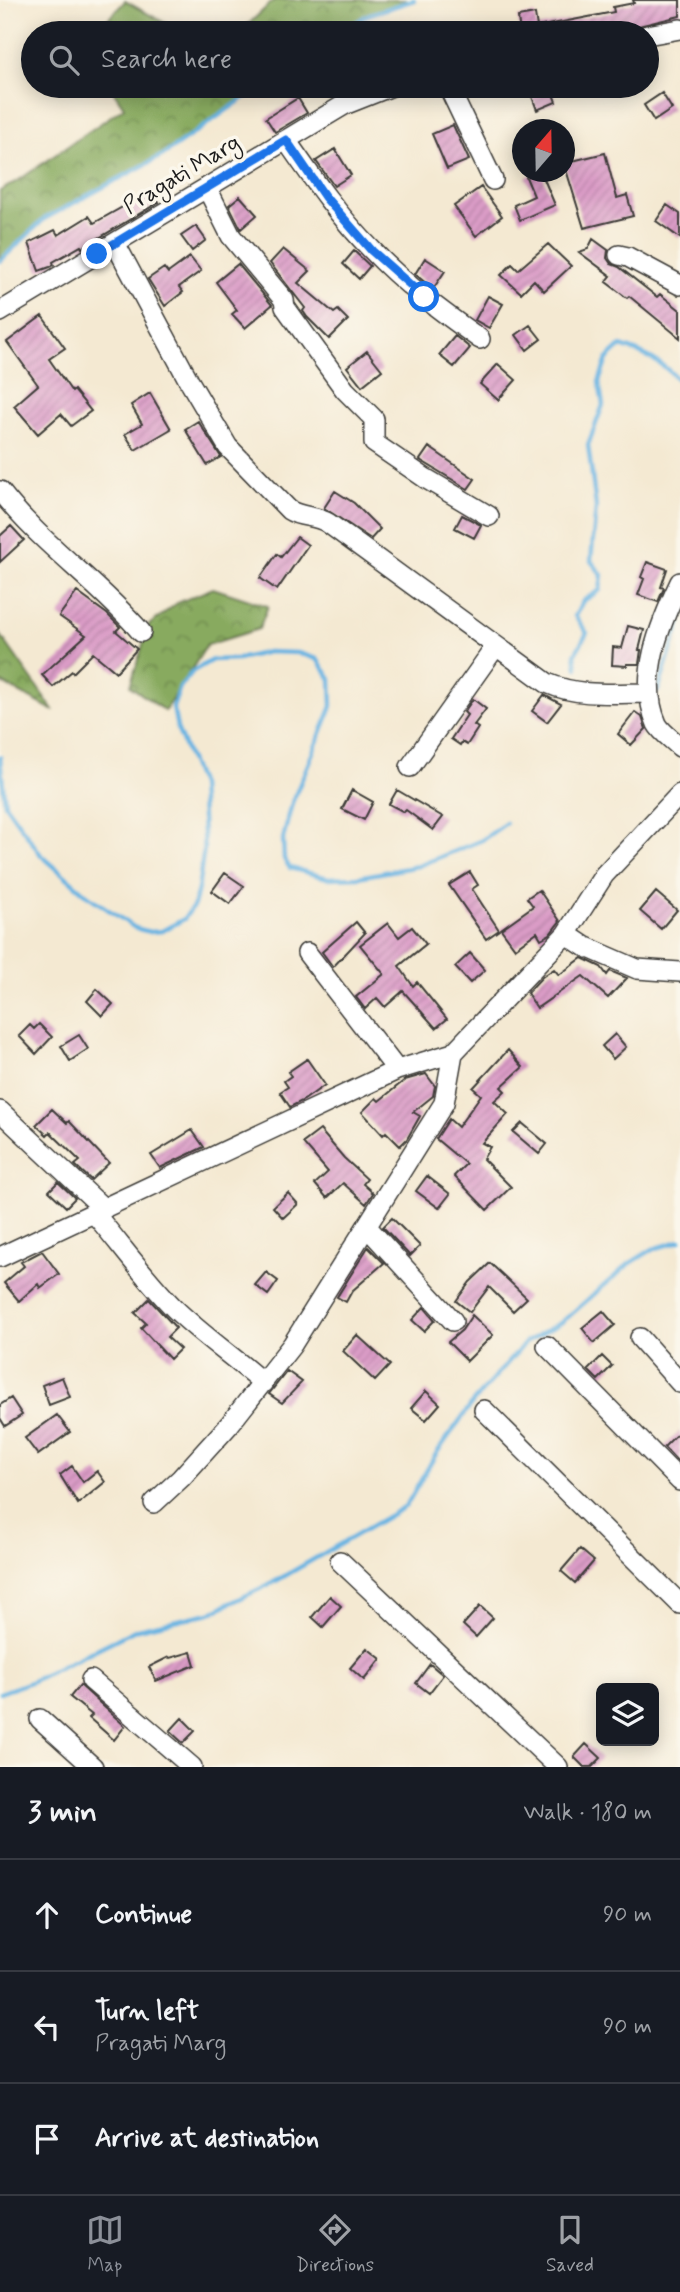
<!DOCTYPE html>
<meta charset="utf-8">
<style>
:root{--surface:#171b24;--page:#242831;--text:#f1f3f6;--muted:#9ea1a6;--line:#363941;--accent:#8c9099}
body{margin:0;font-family:Mynerve,sans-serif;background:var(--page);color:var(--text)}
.controls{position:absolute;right:21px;bottom:21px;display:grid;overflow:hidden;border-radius:10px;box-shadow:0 4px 18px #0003}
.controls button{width:63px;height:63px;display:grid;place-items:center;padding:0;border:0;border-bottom:2px solid var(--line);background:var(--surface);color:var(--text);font:35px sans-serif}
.compass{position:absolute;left:512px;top:119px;width:63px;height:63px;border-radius:50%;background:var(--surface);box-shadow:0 4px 18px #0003;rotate:20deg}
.stop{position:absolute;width:21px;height:21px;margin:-16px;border:5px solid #1a73e8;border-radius:50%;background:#fff}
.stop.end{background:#1a73e8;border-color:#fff;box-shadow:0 2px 7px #0008}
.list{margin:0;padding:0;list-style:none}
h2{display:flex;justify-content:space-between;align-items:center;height:91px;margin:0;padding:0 28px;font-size:30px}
h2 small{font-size:23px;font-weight:400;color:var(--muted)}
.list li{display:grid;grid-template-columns:46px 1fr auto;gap:21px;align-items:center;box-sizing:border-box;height:112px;padding:0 28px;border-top:2px solid var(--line)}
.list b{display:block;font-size:26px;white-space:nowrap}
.list p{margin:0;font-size:23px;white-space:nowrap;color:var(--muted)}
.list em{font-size:23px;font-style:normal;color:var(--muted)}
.icon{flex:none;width:38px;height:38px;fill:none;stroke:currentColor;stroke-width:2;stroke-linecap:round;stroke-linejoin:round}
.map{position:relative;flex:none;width:680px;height:1767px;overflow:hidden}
.search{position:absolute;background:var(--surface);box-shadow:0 4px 18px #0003;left:21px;right:21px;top:21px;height:77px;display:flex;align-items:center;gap:18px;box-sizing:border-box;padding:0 24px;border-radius:38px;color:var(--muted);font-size:26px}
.sheet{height:427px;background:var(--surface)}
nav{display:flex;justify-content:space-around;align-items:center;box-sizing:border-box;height:98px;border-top:2px solid var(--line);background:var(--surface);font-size:19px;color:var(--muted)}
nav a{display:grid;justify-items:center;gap:4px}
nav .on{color:var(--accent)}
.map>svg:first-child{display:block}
.forest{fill:url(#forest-crowns);stroke:#52633e;stroke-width:2}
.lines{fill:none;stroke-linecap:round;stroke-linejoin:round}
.stream{stroke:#69b4e2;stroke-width:4.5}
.building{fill:url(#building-hatch)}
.minor-casing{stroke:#3c3b37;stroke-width:22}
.minor{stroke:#fff;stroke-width:19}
.route{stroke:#1a73e8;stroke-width:9}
.labels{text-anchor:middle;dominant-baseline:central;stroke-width:7;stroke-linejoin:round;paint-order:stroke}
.street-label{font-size:23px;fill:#1c1c1c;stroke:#fbf7ec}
</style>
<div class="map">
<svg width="680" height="1767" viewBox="0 0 680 1767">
<defs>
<pattern id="forest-crowns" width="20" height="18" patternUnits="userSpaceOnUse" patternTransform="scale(1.75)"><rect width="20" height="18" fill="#88aa5f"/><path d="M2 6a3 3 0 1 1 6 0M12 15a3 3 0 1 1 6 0" fill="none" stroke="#6e8a4e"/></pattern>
<pattern id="building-hatch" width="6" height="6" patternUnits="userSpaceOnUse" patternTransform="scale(1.75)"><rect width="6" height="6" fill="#da9bc6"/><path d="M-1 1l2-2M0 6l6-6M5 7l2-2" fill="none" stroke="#ba85aa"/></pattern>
</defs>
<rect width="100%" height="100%" fill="#fbf7ec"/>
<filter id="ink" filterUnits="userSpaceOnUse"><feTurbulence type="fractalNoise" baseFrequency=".0143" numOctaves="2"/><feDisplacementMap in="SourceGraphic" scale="14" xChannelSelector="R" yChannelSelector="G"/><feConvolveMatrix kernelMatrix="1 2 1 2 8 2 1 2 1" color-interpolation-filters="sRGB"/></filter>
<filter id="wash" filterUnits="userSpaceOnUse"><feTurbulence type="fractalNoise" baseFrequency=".00686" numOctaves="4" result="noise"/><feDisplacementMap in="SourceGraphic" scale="28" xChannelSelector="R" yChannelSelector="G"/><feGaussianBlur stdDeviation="1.57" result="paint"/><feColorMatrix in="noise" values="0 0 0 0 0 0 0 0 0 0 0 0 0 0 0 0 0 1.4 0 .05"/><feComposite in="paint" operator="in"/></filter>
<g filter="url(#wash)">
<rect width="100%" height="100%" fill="#f4e9d2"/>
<path class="forest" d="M274 0H414L367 15 340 33H239Z
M125 1 183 33H95Z
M110 86H261L163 155 44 219 0 261V191L19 180 124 107Z
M213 588 268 606 259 629 207 645 165 711 130 686 149 625 177 603Z
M0 634 54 711 0 682Z"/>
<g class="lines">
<path class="stream" d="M340 33 367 15 414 0
M0 261 44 219 163 155 261 86
M577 668 575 654 587 633 575 616 583 601 600 590 602 575 591 561 596 507 588 445 603 405 599 382 607 359 621 346C645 354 663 362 680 382
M658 691 680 623
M0 757 5 804 41 855 87 895 135 928 150 932 162 931 184 919 194 905 198 889 204 849 200 785 177 728 173 707 180 687 193 671 212 660 238 659 268 652 298 653 317 659 331 679 332 706 292 803 283 839 284 859 290 868 328 878 358 877 418 866 482 840 506 823
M0 1693 30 1682 137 1629 210 1613 276 1581 406 1506 436 1454 473 1402 526 1342 562 1322 629 1264 653 1249 680 1241"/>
</g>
<g id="blocks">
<path class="building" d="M633 0H680V16L618 31V28L591 33H520L518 17 535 14 537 27 614 12 613 7 634 3Z
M528 86H550L556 102 537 110Z
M662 93 672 109 654 121 644 105Z
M298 98 307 113 275 132 266 118Z
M453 125 469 160 447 169 432 134Z
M335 149 351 175 334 186 316 161Z
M605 153 617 198 627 195 633 216 584 228 564 163Z
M541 172 555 205 520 220 514 205 534 196 526 177Z
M481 187 502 216 476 236 454 206Z
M153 190 159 202 82 248 81 246 53 262 54 265 50 267 39 271 29 243 55 230 58 235 89 216 94 223Z
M240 196 257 215 241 229 229 205Z
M667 205 680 214V238L656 221Z
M196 226 206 240 192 251 181 236Z
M593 239 608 250 607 258 611 264 619 267 657 297 660 294 680 310V338L629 296 627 298 606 282 611 276 579 252 588 249Z
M548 244 571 266 544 291 534 280 521 293 501 275 512 264 518 270Z
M283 249 310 271 298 283 334 313 338 310 348 320 329 339 307 317 303 311 305 308 270 263Z
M354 251 370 266 359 279 343 264Z
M190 257 201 271 179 287 183 292 165 306 148 279 164 268 168 273Z
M425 258 445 271 433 289 415 274Z
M238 264 272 305 245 328 232 314 237 310 216 282Z
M488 296 503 304 489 328 475 320Z
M42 316 65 348 49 359 72 392 74 390 91 411 71 426 61 414 38 434 14 406 38 385 7 342Z
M530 325 541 339 527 350 516 335Z
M455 336 470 348 454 367 439 355Z
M367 351 382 370 362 386 347 367Z
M498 364 516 380 498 400 480 384Z
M150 393 171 429 135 450 125 434 142 424 131 405Z
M198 421 221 457 207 465 185 429Z
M429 447 475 479 468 489 420 460Z
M335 491 354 503 380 529 371 539 324 508Z
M462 515 481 525 474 538 455 528Z
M11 526 24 540 0 562V536Z
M297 537 308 545 277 590 260 578 277 554 281 557Z
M647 562 667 569 661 587 664 588 658 602 638 595 644 579 641 577Z
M77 592 107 614 120 627 116 631 137 649 116 672 93 653 73 673 72 671 53 687 42 675 86 635 59 616Z
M628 626 644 630 639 650H641L639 664H627V666L612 665 613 647 622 648Z
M544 695 561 704 547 722 532 711Z
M473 699 486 709 474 725 478 728 467 745 462 742 460 745 451 739 467 715 464 712Z
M635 712 642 717 646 729 631 745 618 734Z
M352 790 373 802 364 820 342 809Z
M397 790 443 817 433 830 406 810 404 812 389 804Z
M470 872 478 885 472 889 499 930 486 939 449 885Z
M225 873 244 886 230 904 212 891Z
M539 890 560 921 550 934 541 939 537 932 515 948 501 929 533 906 527 898Z
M656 892 677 910 661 929 640 911Z
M356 922 365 933 333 967 322 952Z
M388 923 399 937 412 927 426 944 399 966 413 986 417 982 447 1019 436 1028 403 991 385 1007 377 998 365 1009 356 997 384 974 360 945Z
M470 953 485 970 470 983 455 967Z
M582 958 601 967 607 975 610 971 627 978 608 998 583 976 537 1008 527 993 542 977 554 969 559 975Z
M97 989 113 1004 102 1016 87 1001Z
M39 1024 52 1037 36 1054 19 1036 30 1025 34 1029Z
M615 1034 626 1047 613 1059 602 1046Z
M79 1035 88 1049 70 1061 61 1046Z
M508 1050 523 1067 501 1087 505 1091 494 1101 508 1114 482 1143 490 1147 483 1159 511 1187 487 1210 454 1176 466 1164 436 1139 449 1119 458 1127 481 1095 473 1088Z
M307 1059 325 1085 304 1100 290 1107 280 1092 288 1087 284 1081 291 1076 288 1072Z
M426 1074 435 1086 433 1096 413 1112 420 1116 407 1139 400 1146 386 1132 383 1135 362 1112 376 1098 379 1101 405 1080Z
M52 1109 67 1123 69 1121 109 1163 91 1180 75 1165 80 1161 50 1132 47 1135 36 1125Z
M522 1123 547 1144 539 1154 513 1132Z
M192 1130 204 1147 160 1168 151 1155Z
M320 1130 344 1158 367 1179 363 1184 373 1193 366 1204 343 1183 327 1198 315 1184 328 1172 303 1143Z
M427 1176 450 1194 439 1208 416 1191Z
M58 1182 75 1198 66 1207 49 1191Z
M288 1193 298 1204 283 1218 273 1207Z
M392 1218 420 1246 410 1256 383 1227Z
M368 1247 384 1263 352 1291 346 1302 337 1297Z
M42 1251 59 1274 40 1288 38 1284 19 1301 4 1283 24 1266 21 1262Z
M490 1263 527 1298 513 1311 489 1287 470 1312 456 1301 470 1282Z
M266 1272 278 1281 268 1295 255 1285Z
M149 1299 176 1328 167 1337 180 1349 170 1359 141 1328 146 1323 135 1313Z
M424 1307 435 1320 424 1331 412 1320Z
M603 1311 615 1325 594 1343 582 1328Z
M472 1315 493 1335 467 1361 448 1342 462 1330Z
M357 1335 390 1365 375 1381 343 1351Z
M602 1356 612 1366 598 1380 588 1370Z
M287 1371 302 1382 282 1403 269 1394Z
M62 1377 70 1397 49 1405 42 1385Z
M426 1391 440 1404 426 1420 411 1408Z
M11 1398 22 1415 5 1426 0 1418V1405Z
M57 1415 70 1432 38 1455 25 1438Z
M680 1431V1464L664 1447Z
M72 1466 83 1482 97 1471 105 1482 78 1504 60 1475Z
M580 1549 594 1561 575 1583 561 1571Z
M330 1596 341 1606 323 1627 312 1617Z
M480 1606 493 1618 476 1637 463 1625Z
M367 1648 381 1659 364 1680 350 1668Z
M191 1652 195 1665 156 1681 149 1667 169 1657 170 1658Z
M430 1664 443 1675 429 1693 416 1683Z
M80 1685 125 1726 114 1740 89 1718 92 1715 70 1697Z
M182 1718 195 1731 183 1743 170 1731Z
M586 1744 601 1758 592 1767H584L574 1757Z"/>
</g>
</g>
<g filter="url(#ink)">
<use href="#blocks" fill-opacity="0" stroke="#3c3b37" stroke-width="2"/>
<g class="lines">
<defs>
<path id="minor" d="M647 35 680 29
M448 86 493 180
M286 140C313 179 339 217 372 250 404 284 442 312 480 339
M207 188 231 236 284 300 285 307 345 390 374 419V443L425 478 489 516
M115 243 189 381 228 447 289 510C301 518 316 515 328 523L547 683C578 697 615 693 648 693
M619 255 628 257 680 285
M0 312 344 105 392 86
M0 491C41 544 97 581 141 632
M680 582C660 624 637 678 657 724 661 732 673 740 680 747
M410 767 496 646
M566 934 584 946 637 969 680 972
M307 953 397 1070
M453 1053 566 934 604 875 680 794
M0 1111 104 1209
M94 1213C121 1245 146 1280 175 1309 203 1336 234 1357 263 1383
M367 1227 453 1321
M0 1257 397 1070 453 1053 444 1103 292 1345 229 1425 181 1478 154 1503
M640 1338 680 1383
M547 1346 680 1481
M484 1410 680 1604
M340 1561 558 1767
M91 1680 192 1767
M40 1719 93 1767"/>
</defs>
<use href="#minor" class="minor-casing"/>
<use href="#minor" class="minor"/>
</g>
</g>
<g class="lines" filter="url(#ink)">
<path class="route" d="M97 254 286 140 325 197 372 251 424 297"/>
</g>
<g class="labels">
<g class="street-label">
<text transform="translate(182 175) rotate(-31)">Pragati Marg</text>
</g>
</g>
</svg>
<div class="controls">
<button><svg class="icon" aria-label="layers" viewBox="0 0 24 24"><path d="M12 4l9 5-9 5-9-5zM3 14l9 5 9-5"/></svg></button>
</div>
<svg class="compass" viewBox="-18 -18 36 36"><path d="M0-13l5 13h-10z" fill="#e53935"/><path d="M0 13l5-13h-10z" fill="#9ea1a6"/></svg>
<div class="stop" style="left:424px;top:297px"></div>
<div class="stop end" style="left:97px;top:254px"></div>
<div class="search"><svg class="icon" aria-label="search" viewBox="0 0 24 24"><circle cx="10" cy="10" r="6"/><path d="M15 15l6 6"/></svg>Search here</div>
</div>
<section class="sheet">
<h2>3 min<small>Walk · 180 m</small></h2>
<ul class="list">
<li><svg class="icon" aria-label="ahead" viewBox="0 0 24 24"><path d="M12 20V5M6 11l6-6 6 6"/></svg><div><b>Continue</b></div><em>90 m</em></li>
<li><svg class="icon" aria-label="left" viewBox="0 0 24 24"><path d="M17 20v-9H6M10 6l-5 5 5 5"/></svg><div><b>Turn left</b><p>Pragati Marg</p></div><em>90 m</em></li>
<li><svg class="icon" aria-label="arrive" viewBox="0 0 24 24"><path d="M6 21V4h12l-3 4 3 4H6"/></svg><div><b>Arrive at destination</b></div></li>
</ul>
</section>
<nav>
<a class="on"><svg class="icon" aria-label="map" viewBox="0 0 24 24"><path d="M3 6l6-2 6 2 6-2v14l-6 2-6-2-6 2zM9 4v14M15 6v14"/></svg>Map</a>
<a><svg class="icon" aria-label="directions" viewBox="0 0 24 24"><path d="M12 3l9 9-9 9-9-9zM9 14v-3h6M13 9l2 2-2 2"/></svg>Directions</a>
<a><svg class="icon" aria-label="saved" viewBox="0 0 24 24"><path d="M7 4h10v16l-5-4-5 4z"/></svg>Saved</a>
</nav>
